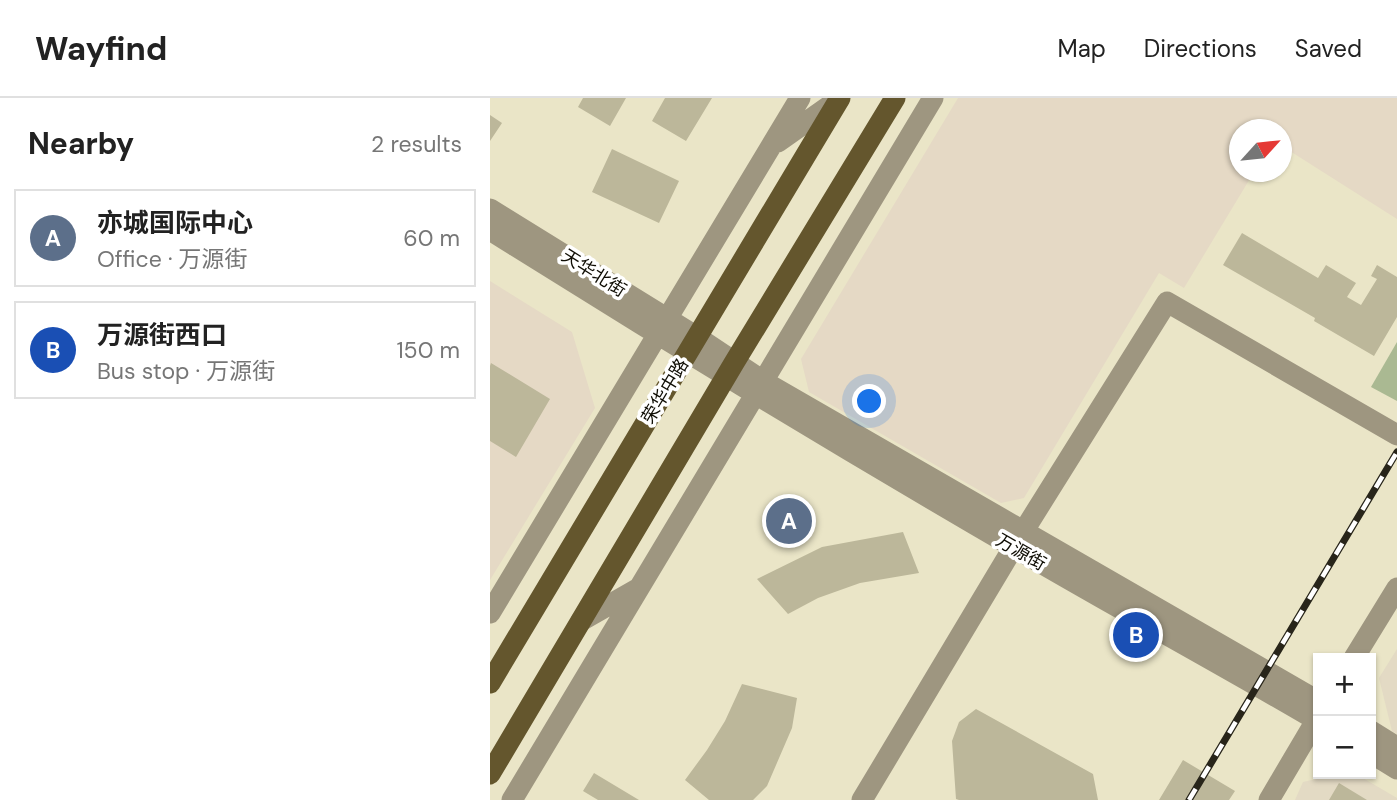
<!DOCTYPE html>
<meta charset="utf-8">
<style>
:root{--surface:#fff;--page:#f2f2f2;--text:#222;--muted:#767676;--line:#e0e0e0;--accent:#cd3d45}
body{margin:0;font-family:"DM Sans","Noto Sans SC",sans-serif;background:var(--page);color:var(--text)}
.controls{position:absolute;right:21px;bottom:21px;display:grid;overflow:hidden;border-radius:0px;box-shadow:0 2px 5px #0004}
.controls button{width:63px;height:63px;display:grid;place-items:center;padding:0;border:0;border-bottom:2px solid var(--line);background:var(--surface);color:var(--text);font:35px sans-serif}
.compass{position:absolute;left:739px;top:21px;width:63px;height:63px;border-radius:50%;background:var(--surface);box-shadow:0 2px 5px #0004;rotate:63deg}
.you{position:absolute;left:380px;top:304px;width:24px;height:24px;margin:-18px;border:5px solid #fff;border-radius:50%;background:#1a73e8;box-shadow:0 0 0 10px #1a73e833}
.badge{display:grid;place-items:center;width:46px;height:46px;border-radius:50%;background:var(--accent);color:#fff;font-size:23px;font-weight:700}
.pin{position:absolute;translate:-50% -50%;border:4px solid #fff;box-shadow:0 2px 7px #0006}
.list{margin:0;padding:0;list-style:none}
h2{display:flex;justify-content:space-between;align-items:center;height:91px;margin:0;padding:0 28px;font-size:30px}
h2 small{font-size:23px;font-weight:400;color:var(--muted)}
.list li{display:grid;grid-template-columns:46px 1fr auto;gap:21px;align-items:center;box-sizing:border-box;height:98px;margin:0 14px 14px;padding:0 14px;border:2px solid var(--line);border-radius:0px}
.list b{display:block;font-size:26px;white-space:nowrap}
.list p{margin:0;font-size:23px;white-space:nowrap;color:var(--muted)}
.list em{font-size:23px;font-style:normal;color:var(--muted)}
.map{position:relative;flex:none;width:907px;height:702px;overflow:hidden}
header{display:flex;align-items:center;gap:42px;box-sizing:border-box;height:98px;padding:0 35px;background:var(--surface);border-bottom:2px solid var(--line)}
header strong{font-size:33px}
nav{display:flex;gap:38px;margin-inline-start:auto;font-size:24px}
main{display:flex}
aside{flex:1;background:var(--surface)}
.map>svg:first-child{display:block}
.commercial{fill:#e5d9c5}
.industrial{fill:#e3dac4}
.green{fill:#aab992}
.building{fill:#bcb79a}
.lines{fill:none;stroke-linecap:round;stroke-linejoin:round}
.minor{stroke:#9e9680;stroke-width:21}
.major{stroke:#64562d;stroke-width:21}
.rail-casing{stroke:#28251a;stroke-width:7}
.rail{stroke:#fff;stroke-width:4.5;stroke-dasharray:13;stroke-linecap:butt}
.labels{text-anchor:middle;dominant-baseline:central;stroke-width:7;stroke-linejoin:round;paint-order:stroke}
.street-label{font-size:18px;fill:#0f0d04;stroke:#fff}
</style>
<header>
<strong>Wayfind</strong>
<nav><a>Map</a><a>Directions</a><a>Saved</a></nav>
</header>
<main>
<aside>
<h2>Nearby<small>2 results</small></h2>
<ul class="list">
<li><span class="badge" style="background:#5c6f8a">A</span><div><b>亦城国际中心</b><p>Office · 万源街</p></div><em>60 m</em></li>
<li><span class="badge" style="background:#1a4fb4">B</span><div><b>万源街西口</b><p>Bus stop · 万源街</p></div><em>150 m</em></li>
</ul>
</aside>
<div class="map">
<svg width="907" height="702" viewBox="0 0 907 702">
<rect width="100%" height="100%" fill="#eae5c7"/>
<path class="commercial" d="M468 0H907V121L792 48V32H750V74H764L694 190 669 175 534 400 511 405 319 294 311 261Z
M0 183 82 234 105 310 0 482Z"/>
<path class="industrial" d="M907 551V636L902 633 889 580Z
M847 676H866L907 700V702H805L813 684Z"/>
<path class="green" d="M907 244V303L881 289Z"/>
<path class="building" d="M93 0H136L120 28 88 9Z
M175 0H222L196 43 162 23Z
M0 17 12 25 0 43Z
M122 51 189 83 169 125 102 94Z
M752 135 828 180 836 167 866 185 857 199 871 207 887 181 881 178 887 167 907 179V219L884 258 824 223 825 220 733 167Z
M1 265 60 301 26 359 0 343V268Z
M413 434 429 475 370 485 328 500 298 516 267 481 332 449Z
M252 586 307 600 302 630 277 688 263 702H219L195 682 217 652 235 623Z
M486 611 603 676 608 702H469L466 701 462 643 469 624Z
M693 662 745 693 739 702H669Z
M104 675 149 702H108L93 693Z
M849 685 877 702H839Z"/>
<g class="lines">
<path class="minor" d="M288 44 349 1
M0 111 207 239 273 283 828 603
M0 132C173 241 348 347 525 450 625 509 728 564 828 623
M0 515 310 0
M91 523 147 491
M864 560 907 490
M881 633 907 649
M881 655 907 671
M22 702 443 0
M372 702 523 450 677 204 907 337
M779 702 828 619"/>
<path class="major" d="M0 585 350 0
M0 676 244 265 405 0"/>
<defs>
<path id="rail" d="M699 702 907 354"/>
</defs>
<use href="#rail" class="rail-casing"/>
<use href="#rail" class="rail"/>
</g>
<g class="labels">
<g class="street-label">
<text transform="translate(104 175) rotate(32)">天华北街</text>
<text transform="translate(175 293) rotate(-59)">荣华中路</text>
<text transform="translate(531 454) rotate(30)">万源街</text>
</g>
</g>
</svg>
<div class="controls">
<button>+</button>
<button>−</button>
</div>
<svg class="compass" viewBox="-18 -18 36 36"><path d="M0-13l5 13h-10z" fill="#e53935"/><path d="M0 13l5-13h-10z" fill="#767676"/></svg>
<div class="you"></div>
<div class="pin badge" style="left:299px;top:423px;background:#5c6f8a">A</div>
<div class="pin badge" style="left:646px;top:537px;background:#1a4fb4">B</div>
</div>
</main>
